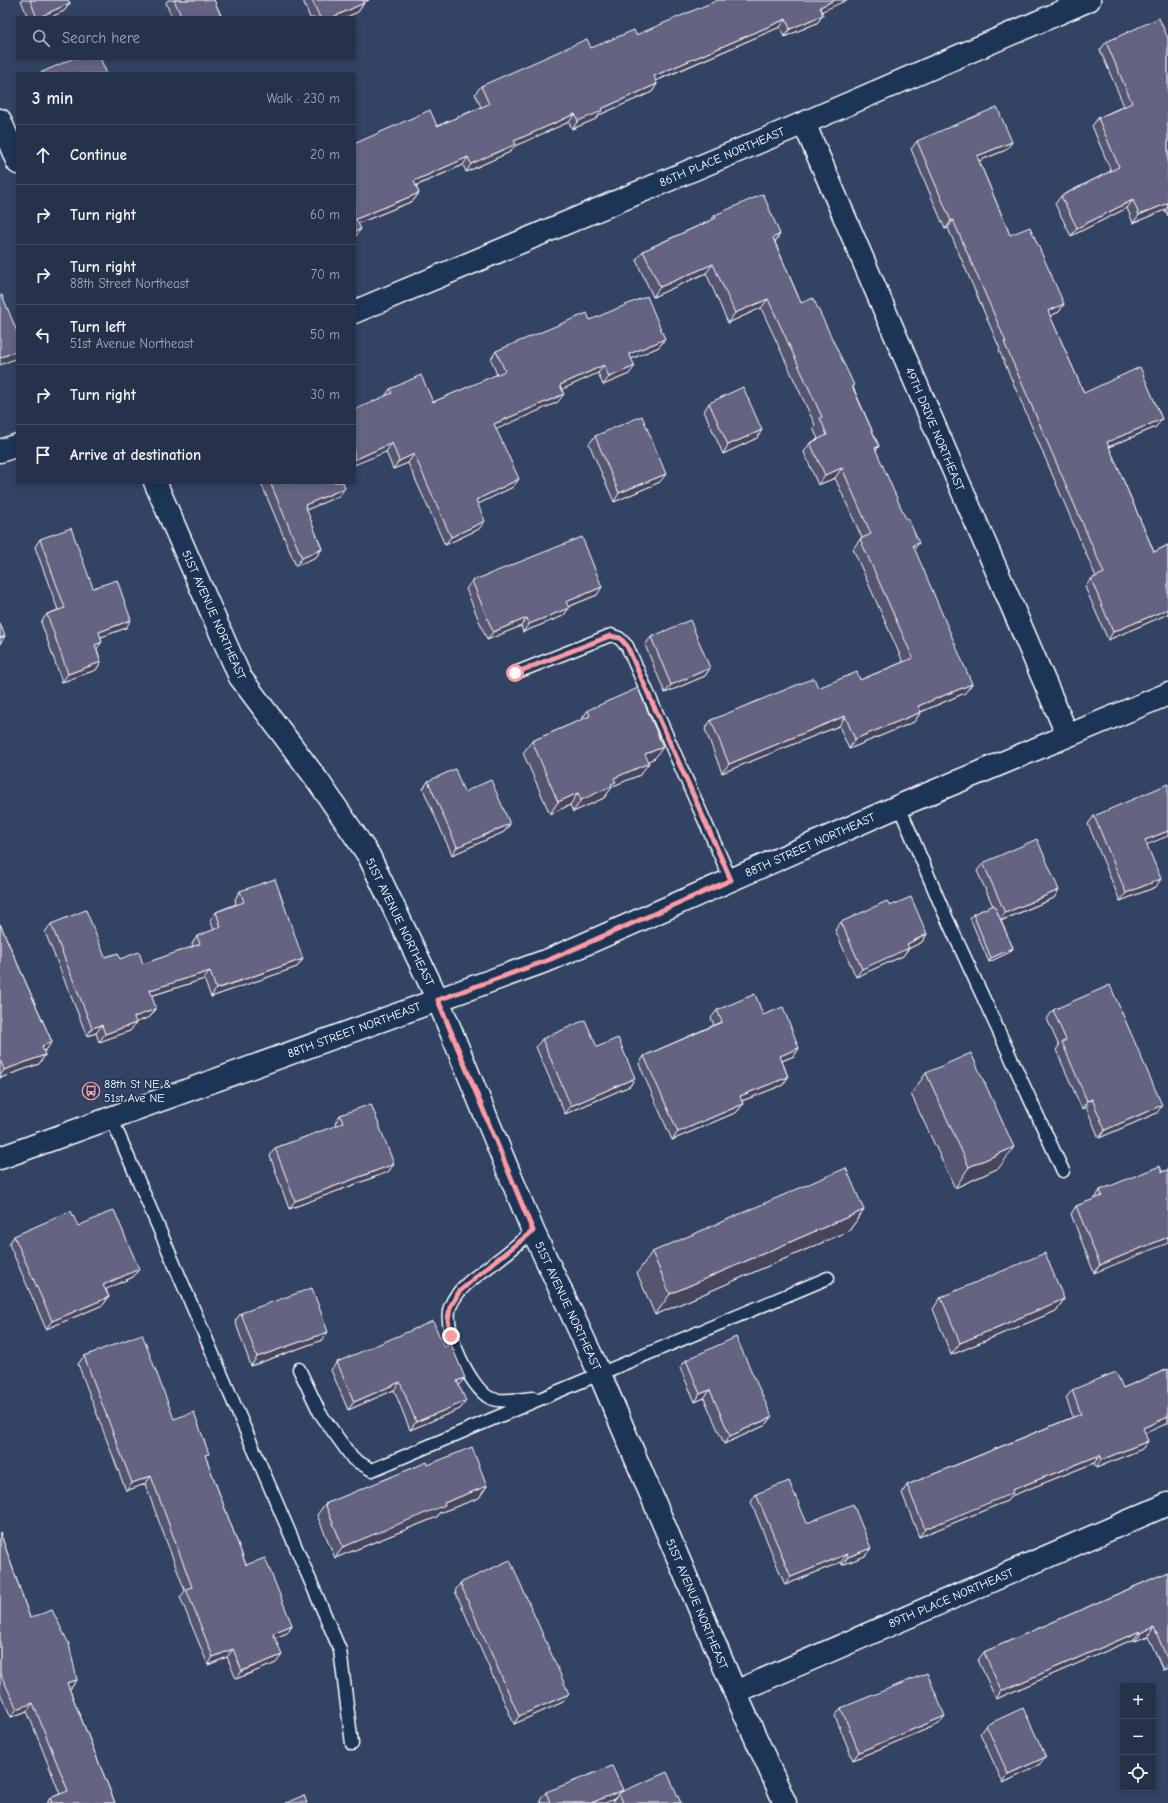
<!DOCTYPE html>
<meta charset="utf-8">
<style>
:root{--surface:#26324b;--page:#2e3a52;--text:#f1f3f6;--muted:#a4aab5;--line:#424d63}
body{margin:0;font-family:"Comic Neue",sans-serif;background:var(--page);color:var(--text)}
.controls{position:absolute;right:12px;bottom:12px;display:grid;overflow:hidden;border-radius:4px;box-shadow:0 2px 6px #0003}
.controls button{width:36px;height:36px;display:grid;place-items:center;padding:0;border:0;border-bottom:1px solid var(--line);background:var(--surface);color:var(--text);font:20px sans-serif}
.stop{position:absolute;width:12px;height:12px;margin:-9px;border:3px solid #ff9aa2;border-radius:50%;background:#fff}
.stop.end{background:#ff9aa2;border-color:#fff;box-shadow:0 1px 4px #0008}
.list{margin:0;padding:0;list-style:none}
h2{display:flex;justify-content:space-between;align-items:center;height:52px;margin:0;padding:0 16px;font-size:17px}
h2 small{font-size:13px;font-weight:400;color:var(--muted)}
.list li{display:grid;grid-template-columns:26px 1fr auto;gap:12px;align-items:center;box-sizing:border-box;height:60px;padding:0 16px;border-top:1px solid var(--line)}
.list b{display:block;font-size:15px;white-space:nowrap}
.list p{margin:0;font-size:13px;white-space:nowrap;color:var(--muted)}
.list em{font-size:13px;font-style:normal;color:var(--muted)}
.icon{flex:none;width:22px;height:22px;fill:none;stroke:currentColor;stroke-width:2;stroke-linecap:round;stroke-linejoin:round}
.map{position:relative;flex:none;width:1168px;height:1803px;overflow:hidden}
.search{position:absolute;background:var(--surface);box-shadow:0 2px 6px #0003;left:16px;top:16px;width:340px;height:44px;display:flex;align-items:center;gap:10px;box-sizing:border-box;padding:0 14px;border-radius:4px;color:var(--muted);font-size:15px}
.panel{position:absolute;background:var(--surface);box-shadow:0 2px 6px #0003;left:16px;top:72px;width:340px;height:412px;border-radius:4px}
.map>svg:first-child{display:block}
.lines{fill:none;stroke-linecap:round;stroke-linejoin:round}
.service-casing{stroke:#fff;stroke-width:15}
.minor-casing{stroke:#fff;stroke-width:25}
.tertiary-casing{stroke:#fff;stroke-width:25}
.secondary-casing{stroke:#fff;stroke-width:25}
.service{stroke:#1d3557;stroke-width:12}
.minor{stroke:#1d3557;stroke-width:22}
.tertiary{stroke:#1d3557;stroke-width:22}
.secondary{stroke:#1d3557;stroke-width:22}
.wall{fill:#575570;stroke:#fff}
.shaded-wall{fill:#47455b;stroke:#fff}
.building{fill:#656382;stroke:#fff}
.route{stroke:#ff9aa2;stroke-width:5}
.labels{text-anchor:middle;dominant-baseline:central;stroke-width:3;stroke-linejoin:round;paint-order:stroke}
.street-label{font-size:12px;fill:#fff;stroke:#1d3557}
.poi-label{font-size:12px;fill:#fff;stroke:#1d3557;text-anchor:start}
</style>
<div class="map">
<svg width="1168" height="1803" viewBox="0 0 1168 1803">
<rect width="100%" height="100%" fill="#334364"/>
<filter id="ink" filterUnits="userSpaceOnUse"><feTurbulence type="fractalNoise" baseFrequency=".025" numOctaves="2"/><feDisplacementMap in="SourceGraphic" scale="8" xChannelSelector="R" yChannelSelector="G"/><feConvolveMatrix kernelMatrix="1 2 1 2 8 2 1 2 1" color-interpolation-filters="sRGB"/></filter>
<g filter="url(#ink)">
<g class="lines">
<defs>
<path id="service" d="M515 673 611 635 619 638 627 646 731 880
M899 806 942 908 1063 1171
M111 1117 340 1650 352 1744
M299 1369 320 1413 353 1459 372 1470C524 1406 675 1341 828 1278
M533 1398C522 1399 501 1403 490 1398 471 1389 442 1329 450 1307 458 1286 481 1273 498 1260 510 1251 521 1241 533 1231"/>
<path id="minor" d="M804 123 1067 734
M735 1692 1168 1504"/>
<path id="tertiary" d="M0 120 18 163
M354 312 804 123 1089 0
M0 451 18 445
M155 482 240 677 318 781 369 856 438 1000 533 1231 599 1372 735 1692 785 1803"/>
<path id="secondary" d="M0 1158 551 959 899 806 1168 694"/>
</defs>
<use href="#service" class="service-casing"/>
<use href="#minor" class="minor-casing"/>
<use href="#tertiary" class="tertiary-casing"/>
<use href="#secondary" class="secondary-casing"/>
<use href="#service" class="service"/>
<use href="#minor" class="minor"/>
<use href="#tertiary" class="tertiary"/>
<use href="#secondary" class="secondary"/>
</g>
<path class="wall" d="M21 0H68L70 3 64 11 49 18H28Z
M168 0H214L222 18H172L166 3Z
M303 0H369L364 2V3L358 12 344 18H310Z
M822 11 823 15 817 23 784 37 780 27 656 81 657 84 652 92 599 115 596 119 572 129 569 122 514 146 510 152 466 172 463 165 416 186 419 193 413 201 359 223 355 237 354 144 437 126 481 107 475 94 481 86 591 48 636 35Z
M1168 38V216L1165 210 1133 223 1127 208 1071 236 1055 204 1061 196 1111 171 1092 126 1098 118 1124 106 1100 50 1106 42Z
M917 141 1012 142 1006 150 979 161 1010 235 1064 304 1059 312 1050 316 1084 393 1156 427 1109 447 1154 552 1168 545V614L1108 640 1085 587 1091 579 1096 577 999 350 1000 349 948 228 945 229 911 149Z
M715 215 780 234 775 242 801 303 853 387 879 446 876 451 914 549 965 693 921 712 914 722 849 749 839 726 722 773 705 729 711 720 818 688 860 680 903 662 853 549 860 539 862 538 835 478 818 485 804 452 810 443 818 439 813 428 815 425 761 308 728 323 706 273 653 297 636 260 643 251 711 220Z
M590 320 665 339 659 347 631 359 629 374 603 385 598 373 562 389 558 402 496 429 513 487 478 504 479 529 445 545 408 463 393 469 386 452 385 396 390 389 433 402 497 375 491 359 496 351Z
M709 403 757 438 723 454 704 411Z
M595 436 660 482 614 502 589 444Z
M262 482H343L339 496 306 510 322 549 316 557 296 566 261 483Z
M40 539 93 588 126 628 101 637 97 649 101 662 96 670 62 682 41 622 47 614 58 610 35 547Z
M472 581 597 595 568 607 569 608 563 616 523 632 521 626 487 640 466 589Z
M651 637 710 668 705 676 665 693 645 645Z
M588 710 655 758 648 761 640 775 613 786 604 798 573 812 570 805 550 814 523 753 532 741 581 720Z
M428 781 464 792 510 824 504 832 452 855 423 789Z
M1094 816 1147 845 1156 887 1120 901 1088 824Z
M983 863 1059 890 1054 898 1001 921 1013 948 1010 952 989 962 970 918 973 914 993 906 977 871Z
M240 891 303 959 297 967 211 997 204 979 151 996 156 1009 150 1017 136 1022 130 1031 99 1042 96 1033 87 1036 45 932 51 924 105 957 120 959 143 964 193 947 192 944 197 936 214 930 210 920 216 912 236 904 235 899Z
M890 906 927 934 922 942 908 949 903 956 856 977 835 930 841 922Z
M0 924 52 1042 46 1050 43 1051 45 1055 39 1064 0 1078Z
M717 1010 763 1015 799 1048 794 1056 782 1061 788 1077 783 1085 742 1101 743 1104 737 1112 672 1140 639 1064 644 1056 714 1025 711 1018Z
M1053 1010 1157 1113 1099 1138 1086 1107 1082 1109 1056 1050 1059 1046 1047 1019Z
M542 1039 597 1047 635 1078 630 1086 565 1114 536 1047Z
M926 1073 999 1168 955 1188 911 1094Z
M340 1115 394 1164 388 1172 289 1209 270 1156 275 1148 336 1126 335 1123Z
M1168 1170 1094 1273 1071 1214 1076 1206 1095 1199 1100 1190Z
M864 1210 849 1231 655 1315 637 1273 652 1252Z
M78 1226 139 1269 133 1277 106 1289 109 1297 103 1305 46 1329 9 1244 14 1236Z
M941 1297 1064 1299 1056 1311 951 1355 933 1309Z
M241 1313 322 1340 251 1366 235 1321Z
M84 1356 174 1419 206 1458 246 1565 292 1625 287 1633 275 1638 276 1663 236 1679 227 1657 208 1665 180 1597 185 1591 145 1484 126 1491 78 1364Z
M686 1360 772 1417 766 1425 724 1444 704 1398 695 1402 680 1368Z
M337 1362 459 1386 460 1409 410 1430 394 1390 348 1410 331 1370Z
M1168 1369V1423L1144 1433 1148 1441 1142 1449 1096 1468 1094 1463 1011 1496 1007 1501 919 1537 902 1493 907 1485 1073 1417 1066 1398 1072 1390 1123 1388Z
M428 1465 487 1486 479 1498 439 1513 437 1517 335 1558 317 1515 325 1504Z
M756 1494 807 1523 871 1548 865 1556 842 1565 841 1562 785 1585 751 1502Z
M0 1532 30 1618 77 1680 71 1688H69L115 1803H47L50 1798 60 1794 27 1711 11 1717 0 1693Z
M1168 1572V1668L1163 1670 1148 1636 1135 1641 1134 1639 996 1699 978 1660 984 1652Z
M460 1583 563 1702 514 1724 455 1591Z
M841 1708 939 1724 853 1760 835 1716Z
M986 1725 1040 1765 1003 1783 980 1733Z
M546 1792H621L681 1803H614L613 1801 614 1799 605 1803H541L540 1800Z"/>
<path class="shaded-wall" d="M360 0H369L356 6Z
M835 0H847L814 15 820 7Z
M70 3 64 11 49 18H37Z
M364 3 358 12 344 18H331Z
M823 15 817 23 784 37 790 29Z
M786 19 780 27 648 84 654 76Z
M657 84 652 92 599 115 596 119 572 129 578 121 601 109Z
M575 114 569 122 515 146 510 152 466 172 471 164 514 141Z
M1012 142 1006 150 971 164 977 156Z
M468 157 463 165 408 189 414 181Z
M419 193 413 201 354 225 356 219Z
M1133 200 1127 208 1071 236 1077 228Z
M1168 203V206L1165 210 1133 223 1139 215Z
M953 220 948 228 945 229 951 221Z
M361 229 355 237H354V232Z
M780 234 774 243 773 238Z
M713 264 706 273 653 297 660 287Z
M768 299 761 308 728 323 735 313Z
M1064 304 1059 312 1043 319 1048 311Z
M665 339 659 347 624 362 629 354Z
M18 350V356L17 358 0 365V358Z
M604 365 598 373 554 393 560 385Z
M635 366 629 374 603 385 609 377Z
M564 394 558 402 488 433 494 424Z
M1162 419 1156 427 1101 450 1107 442Z
M762 430 757 438 723 454 728 445Z
M392 443 386 452 354 465V460Z
M879 446 873 455 875 448Z
M414 454 408 463 393 469 399 461Z
M842 468 835 478 818 485 825 475Z
M666 474 660 482 614 502 619 493Z
M519 479 513 487 470 508 476 500Z
M345 488 339 496 299 513 305 505Z
M485 521 479 529 445 545 451 537Z
M919 543 912 552 913 545Z
M322 549 316 557 296 566 302 558Z
M602 587 597 595 560 610 566 602Z
M569 608 563 616 523 632 529 624Z
M1168 609V614L1108 640 1113 632Z
M527 618 521 626 487 640 493 632Z
M131 620 126 628 93 640 99 632Z
M5 636 0 644V638Z
M102 642 96 650 95 645Z
M101 662 96 670 62 682 68 674Z
M710 668 705 676 665 693 671 685Z
M972 684 965 693 911 716 918 706Z
M921 712 914 722 849 749 855 739Z
M845 716 839 726 722 773 729 764Z
M663 747 655 758 637 766 645 754Z
M649 763 640 775 613 786 604 798 573 812 581 800 614 778Z
M578 793 570 805 550 814 558 802Z
M510 824 504 832 452 855 457 847Z
M1168 831V836L1139 848 1145 840Z
M1161 879 1156 887 1120 901 1126 893Z
M1059 890 1054 898 1000 921 1005 913Z
M927 934 922 942 908 949 903 956 856 977 862 969 907 944Z
M1013 948 1010 952 989 962 991 958Z
M303 959 297 967 211 997 216 989Z
M210 971 204 979 144 998 150 990Z
M156 1009 150 1017 129 1025 134 1017Z
M136 1023 130 1031 99 1042 105 1034Z
M102 1025 96 1033 87 1036 92 1028Z
M52 1042 46 1050 36 1054 42 1046Z
M799 1048 794 1056 774 1064 780 1056Z
M45 1055 39 1064 0 1078V1076L4 1070Z
M788 1077 783 1085 734 1104 740 1096Z
M635 1078 630 1086 565 1114 571 1106Z
M1092 1099 1086 1107 1082 1109 1087 1101Z
M743 1104 737 1112 672 1140 678 1132Z
M1162 1105 1157 1113 1099 1138 1105 1130Z
M1014 1147 999 1168 955 1188 969 1167Z
M394 1164 388 1172 289 1209 295 1201Z
M864 1210 849 1231 655 1315 670 1294Z
M1168 1237V1243L1094 1273 1100 1265Z
M139 1269 133 1277 98 1293 103 1285Z
M109 1297 103 1305 46 1329 52 1321Z
M1064 1299 1056 1311 951 1355 960 1343Z
M328 1332 322 1340 251 1366 257 1357Z
M465 1378 459 1386 457 1381Z
M400 1382 394 1390 348 1410 354 1402Z
M710 1390 704 1398 695 1402 700 1394Z
M466 1401 460 1409 410 1430 416 1422Z
M772 1417 766 1425 724 1444 730 1436Z
M1168 1417V1423L1137 1437 1143 1428Z
M1148 1441 1142 1449 1096 1468 1101 1460Z
M1100 1455 1094 1463 1011 1496 1007 1501 919 1537 925 1529 1012 1490Z
M151 1476 145 1484 126 1491 132 1483Z
M487 1486 479 1498 439 1513 437 1517 335 1558 343 1547 444 1503Z
M871 1548 865 1556 842 1565 848 1557Z
M847 1554 841 1562 785 1585 791 1577Z
M292 1625 287 1633 267 1641 273 1633Z
M1154 1627 1148 1636 1135 1641 1141 1633Z
M1140 1631 1134 1639 996 1699 1001 1691Z
M233 1649 227 1657 208 1665 213 1657Z
M282 1655 276 1663 236 1679 242 1671Z
M1168 1663V1668L1163 1670Z
M77 1680 71 1688 61 1691 67 1683Z
M569 1694 563 1702 514 1724 519 1716Z
M33 1703 27 1711 11 1717 17 1709Z
M945 1716 939 1724 853 1760 859 1752Z
M1046 1757 1040 1765 1003 1783 1008 1774Z
M623 1790 619 1795V1793L614 1799 605 1803H591Z"/>
<path class="building" d="M30 0H68L70 3 37 18Z
M174 0H214L222 18H182Z
M312 0H363L364 3 331 18H320Z
M718 0H835L820 7 823 15 790 29 786 19 654 76 657 84 601 109 602 111 578 121 575 114 514 141 516 144 471 164 468 157 414 181 419 193 356 219 361 229 354 232V144L430 110 437 126 489 104 481 86 587 39 591 48 634 30 636 35Z
M1159 18 1168 38V203L1139 215 1133 200 1077 228 1061 196 1119 167 1098 118 1132 103 1106 42Z
M74 58H100L107 74H41L40 73Z
M997 107 1012 142 977 156 1010 235 1030 227 1064 304 1048 311 1084 393 1140 367 1162 419 1107 442 1154 552 1168 545V609L1113 632 1091 579 1104 573 1004 342H1006L953 220 951 221 917 141Z
M763 194 780 234 773 238 801 303 813 298 854 385 852 386 879 446 875 448 906 519 908 518 919 543 913 545 972 684 918 706 921 712 855 739 845 716 729 764 711 720 814 678 818 688 857 672 860 680 913 658 860 539 871 534 842 468 825 475 810 443 827 435 820 418 822 417 768 299 735 313 713 264 660 287 643 251 716 218 715 215Z
M2 295 18 334V350L0 358V296Z
M647 296 665 339 629 354 635 366 609 377 604 365 560 385 564 394 494 424 519 479 476 500 485 521 451 537 414 454 399 461 392 443 354 460V410L392 393 390 389 421 375 433 402 505 371 496 351 587 313 590 320Z
M743 387 762 430 728 445 709 403Z
M642 416 666 474 619 493 595 436Z
M270 482H343L345 488 305 505 322 549 302 558Z
M71 528 93 588 117 580 131 620 99 632 102 642 95 645 101 662 68 674 47 614 65 608 40 539Z
M582 537 602 587 566 602 569 608 529 624 527 618 493 632 472 581Z
M690 620 710 668 671 685 651 637Z
M0 623 5 636 0 638Z
M638 688 663 747 645 754 649 763 614 778 616 782 611 784 612 786 581 800 578 793 558 802 532 741 590 716 588 710Z
M455 769 464 792 491 780 510 824 457 847 428 781Z
M1168 784V831L1145 840 1161 879 1126 893 1094 816Z
M1037 839 1059 890 1005 913 983 863Z
M275 879 303 959 216 989 210 971 150 990 156 1009 134 1017 136 1023 105 1034 102 1025 92 1028 51 924 86 910 105 957 118 953 120 959 139 952 143 964 200 944 197 936 221 927 216 912 244 902 240 891Z
M911 897 927 934 907 944 909 948 862 969 841 922 887 901 890 906Z
M994 905 1013 948 991 958 973 914Z
M0 924 52 1042 42 1046 45 1055 4 1070 0 1059Z
M1110 985 1162 1105 1105 1130 1092 1099 1087 1101 1062 1042 1066 1040 1053 1010Z
M755 994 763 1015 783 1007 799 1048 780 1056 788 1077 740 1096 743 1104 678 1132 644 1056 722 1022 717 1010Z
M585 1020 597 1047 618 1038 635 1078 571 1106 542 1039Z
M971 1053 1014 1147 969 1167 926 1073Z
M371 1104 394 1164 295 1201 275 1148 343 1123 340 1115Z
M1160 1166 1162 1172 1168 1170V1237L1100 1265 1076 1206 1102 1196 1100 1190Z
M846 1168 864 1210 670 1294 652 1252Z
M114 1210 139 1269 103 1285 109 1297 52 1321 14 1236 71 1211 78 1226Z
M1045 1253 1064 1299 960 1343 941 1297Z
M312 1288 328 1332 257 1357 241 1313Z
M433 1321 444 1347 451 1344 465 1378 457 1381 466 1401 416 1422 400 1382 354 1402 337 1362Z
M142 1334 174 1419 194 1412 209 1454 205 1455 246 1565 265 1558 292 1625 273 1633 282 1655 242 1671 233 1649 213 1657 186 1589 192 1587 151 1476 132 1483 84 1356Z
M736 1337 772 1417 730 1436 710 1390 700 1394 686 1360Z
M1168 1369V1417L1143 1428 1148 1441 1101 1460 1100 1455 1012 1490 1013 1493 925 1529 907 1485 1081 1414 1072 1390 1116 1372 1123 1388Z
M472 1447 487 1486 444 1503 445 1505 343 1547 325 1504 427 1462 428 1465Z
M789 1481 807 1523 853 1504 871 1548 848 1557 847 1554 791 1577 756 1494Z
M0 1532 30 1618 52 1610 69 1644 77 1680 67 1683 115 1803H52L50 1798 68 1791 33 1703 17 1709 0 1673Z
M510 1560 569 1694 519 1716 460 1583Z
M1168 1572V1661L1154 1627 1141 1633 1140 1631 1001 1691 984 1652Z
M927 1673 945 1716 859 1752 841 1708Z
M1023 1708 1046 1757 1008 1774 986 1725Z
M612 1766 623 1790 591 1803H550L546 1792Z
M667 1772 681 1803H623L619 1793Z
M304 1795 307 1803H286Z"/>
</g>
<g class="lines" filter="url(#ink)">
<path class="route" d="M451 1336 448 1320 450 1307 459 1292 479 1274 533 1231 438 1000 551 959 731 880 627 646 620 638 610 636 515 673"/>
</g>
<defs>
<symbol id="bus-ring" viewBox="-11 -11 22 22"><circle r="9.5" fill="#1d3557" stroke="#ff9aa2" stroke-width="1.5"/><path d="M-5-6H5V4H4V6H2V4H-2V6H-4V4H-5ZM-3.5-4V0h7V-4ZM-3.5 1.2v1.5H-2V1.2ZM2 1.2v1.5H3.5V1.2Z" fill="#ff9aa2"/></symbol>
</defs>
<g fill-rule="evenodd">
<use href="#bus-ring" x="81" y="1081" width="20" height="20"/>
</g>
<g class="labels">
<g class="street-label">
<text transform="translate(722 157) rotate(-23)">86TH PLACE NORTHEAST</text>
<text transform="translate(935 429) rotate(67)">49TH DRIVE NORTHEAST</text>
<text transform="translate(214 615) rotate(66)">51ST AVENUE NORTHEAST</text>
<text transform="translate(810 845) rotate(-24)">88TH STREET NORTHEAST</text>
<text transform="translate(400 922) rotate(64)">51ST AVENUE NORTHEAST</text>
<text transform="translate(354 1030) rotate(-20)">88TH STREET NORTHEAST</text>
<text transform="translate(568 1306) rotate(65)">51ST AVENUE NORTHEAST</text>
<text transform="translate(951 1598) rotate(-23)">89TH PLACE NORTHEAST</text>
<text transform="translate(697 1604) rotate(67)">51ST AVENUE NORTHEAST</text>
</g>
<g class="poi-label">
<text x="104" y="1084">88th St NE &amp;<tspan x="104" dy="14">51st Ave NE</tspan></text>
</g>
</g>
</svg>
<div class="controls">
<button>+</button>
<button>−</button>
<button><svg class="icon" aria-label="locate" viewBox="0 0 24 24"><circle cx="12" cy="12" r="6"/><path d="M12 2v4M12 18v4M2 12h4M18 12h4"/></svg></button>
</div>
<div class="stop" style="left:515px;top:673px"></div>
<div class="stop end" style="left:451px;top:1336px"></div>
<div class="search"><svg class="icon" aria-label="search" viewBox="0 0 24 24"><circle cx="10" cy="10" r="6"/><path d="M15 15l6 6"/></svg>Search here</div>
<section class="panel">
<h2>3 min<small>Walk · 230 m</small></h2>
<ul class="list">
<li><svg class="icon" aria-label="ahead" viewBox="0 0 24 24"><path d="M12 20V5M6 11l6-6 6 6"/></svg><div><b>Continue</b></div><em>20 m</em></li>
<li><svg class="icon" aria-label="right" viewBox="0 0 24 24"><path d="M7 20v-9h11M14 6l5 5-5 5"/></svg><div><b>Turn right</b></div><em>60 m</em></li>
<li><svg class="icon" aria-label="right" viewBox="0 0 24 24"><path d="M7 20v-9h11M14 6l5 5-5 5"/></svg><div><b>Turn right</b><p>88th Street Northeast</p></div><em>70 m</em></li>
<li><svg class="icon" aria-label="left" viewBox="0 0 24 24"><path d="M17 20v-9H6M10 6l-5 5 5 5"/></svg><div><b>Turn left</b><p>51st Avenue Northeast</p></div><em>50 m</em></li>
<li><svg class="icon" aria-label="right" viewBox="0 0 24 24"><path d="M7 20v-9h11M14 6l5 5-5 5"/></svg><div><b>Turn right</b></div><em>30 m</em></li>
<li><svg class="icon" aria-label="arrive" viewBox="0 0 24 24"><path d="M6 21V4h12l-3 4 3 4H6"/></svg><div><b>Arrive at destination</b></div></li>
</ul>
</section>
</div>
